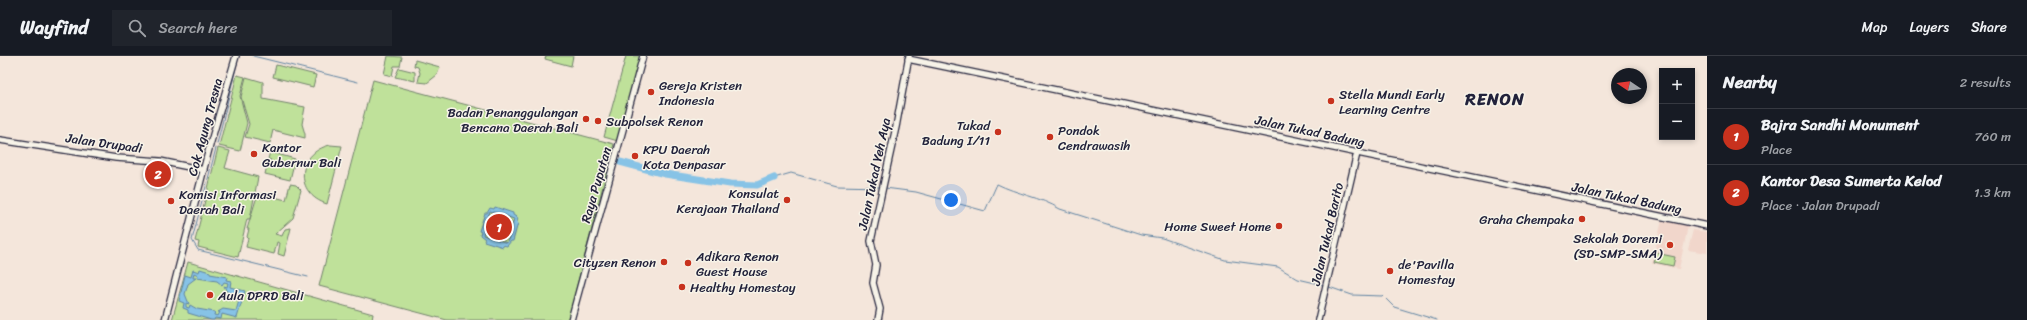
<!DOCTYPE html>
<meta charset="utf-8">
<style>
:root{--surface:#171b24;--page:#20242c;--text:#f1f3f6;--muted:#9ea1a6;--line:#363941;--accent:#c8321e}
body{margin:0;font-family:Sriracha,sans-serif;background:var(--page);color:var(--text)}
.controls{position:absolute;right:12px;top:12px;display:grid;overflow:hidden;border-radius:0px;box-shadow:0 2px 6px #0003}
.controls button{width:36px;height:36px;display:grid;place-items:center;padding:0;border:0;border-bottom:1px solid var(--line);background:var(--surface);color:var(--text);font:20px sans-serif}
.compass{position:absolute;left:1611px;top:12px;width:36px;height:36px;border-radius:50%;background:var(--surface);box-shadow:0 2px 6px #0003;rotate:283deg}
.you{position:absolute;left:951px;top:144px;width:14px;height:14px;margin:-10px;border:3px solid #fff;border-radius:50%;background:#1a73e8;box-shadow:0 0 0 6px #1a73e833}
.badge{display:grid;place-items:center;width:26px;height:26px;border-radius:50%;background:var(--accent);color:#fff;font-size:13px;font-weight:700}
.pin{position:absolute;translate:-50% -50%;border:2px solid #fff;box-shadow:0 1px 4px #0006}
.list{margin:0;padding:0;list-style:none}
h2{display:flex;justify-content:space-between;align-items:center;height:52px;margin:0;padding:0 16px;font-size:17px}
h2 small{font-size:13px;font-weight:400;color:var(--muted)}
.list li{display:grid;grid-template-columns:26px 1fr auto;gap:12px;align-items:center;box-sizing:border-box;height:56px;padding:0 16px;border-top:1px solid var(--line)}
.list b{display:block;font-size:15px;white-space:nowrap}
.list p{margin:0;font-size:13px;white-space:nowrap;color:var(--muted)}
.list em{font-size:13px;font-style:normal;color:var(--muted)}
.icon{flex:none;width:22px;height:22px;fill:none;stroke:currentColor;stroke-width:2;stroke-linecap:round;stroke-linejoin:round}
.map{position:relative;flex:none;width:1707px;height:264px;overflow:hidden}
header{display:flex;align-items:center;gap:24px;box-sizing:border-box;height:56px;padding:0 20px;background:var(--surface);border-bottom:1px solid var(--line)}
header strong{font-size:19px}
nav{display:flex;gap:22px;margin-inline-start:auto;font-size:14px}
.search{width:280px;height:36px;background:var(--page);display:flex;align-items:center;gap:10px;box-sizing:border-box;padding:0 14px;border-radius:0px;color:var(--muted);font-size:15px}
main{display:flex}
aside{flex:1;background:var(--surface)}
.map>svg:first-child{display:block}
.built{fill:#f1d6cb}
.green{fill:#bfe19a;stroke:#70826a}
.water{fill:#87c3e6;stroke:#5f83a2;fill-rule:evenodd}
.lines{fill:none;stroke-linecap:round;stroke-linejoin:round}
.stream{stroke:#5f83a2;stroke-width:1}
.river{stroke:#87c3e6;stroke-width:7}
.secondary-casing{stroke:#22223b;stroke-width:8}
.secondary{stroke:#f7f3e8;stroke-width:5.5}
.poi-dot{fill:#c8321e;stroke:#f7f3e8;stroke-width:1.5}
.labels{text-anchor:middle;dominant-baseline:central;stroke-width:3;stroke-linejoin:round;paint-order:stroke}
.poi-label{font-size:13px;fill:#22223b;stroke:#f7f3e8;text-anchor:start}
.street-label{font-size:13px;fill:#22223b;stroke:#f7f3e8}
.district-label{font-size:17px;font-weight:bold;letter-spacing:1px;fill:#22223b;stroke:#f7f3e8}
</style>
<header>
<strong>Wayfind</strong>
<div class="search"><svg class="icon" aria-label="search" viewBox="0 0 24 24"><circle cx="10" cy="10" r="6"/><path d="M15 15l6 6"/></svg>Search here</div>
<nav><a>Map</a><a>Layers</a><a>Share</a></nav>
</header>
<main>
<div class="map">
<svg width="1707" height="264" viewBox="0 0 1707 264">
<rect width="100%" height="100%" fill="#f4e6db"/>
<filter id="ink" filterUnits="userSpaceOnUse"><feTurbulence type="fractalNoise" baseFrequency=".025" numOctaves="2"/><feDisplacementMap in="SourceGraphic" scale="8" xChannelSelector="R" yChannelSelector="G"/><feConvolveMatrix kernelMatrix="1 2 1 2 8 2 1 2 1" color-interpolation-filters="sRGB"/></filter>
<g filter="url(#ink)">
<path class="built" d="M1662 164 1688 170 1679 213 1652 207Z
M1693 174 1707 176V197L1688 194Z"/>
<path class="green" d="M388 0 402 1 400 10H394L392 20 384 18Z
M546 0H573L571 10 545 3Z
M626 0H642L618 85 604 81Z
M415 4 440 11 437 19 427 27 418 26 420 17 418 11 414 10Z
M276 9 316 19 313 31 273 21Z
M399 12 415 16V25L395 21Z
M237 19 245 21 240 40 247 67 240 95 219 90Z
M246 21 263 26V43L305 51 302 68 305 78V82L273 74 270 87 245 81 249 68 241 41Z
M373 24 614 88 568 264H447L319 230Z
M330 89 342 90 327 148C294 138 296 97 330 89Z
M218 92 230 95 225 112 258 121 250 163H247L238 201 198 191 199 186 195 185Z
M270 96 295 103 290 124 265 118 268 106 270 107 271 104 268 103Z
M290 128 296 129 301 134 293 162 275 178 282 180 285 173 291 172 284 200 278 198 280 187 277 186 274 198 246 191 248 182 247 181 249 173H247L258 137 286 144Z
M1656 197 1675 201 1673 210 1654 206Z
M188 206 373 258 372 264H172Z"/>
<path class="water" d="M495 151 513 157V159L518 162 517 166 518 167 513 185H511L507 190 503 189V191L484 185 485 183 480 179 481 176 479 175 485 157H487L490 152 494 153ZM490 155 514 163 507 187 483 179Z
M200 213 210 216V218L227 221 226 224 231 225 230 231 245 235 237 262 222 258 221 263 215 262 214 264H211L188 257V254L183 252 184 247 179 245 185 219 191 221 193 214 199 216ZM194 217 198 219 197 222 217 225 222 229 224 226 228 227 227 231 224 230 228 237 240 241 236 255 223 253 218 256H220L218 260 214 259 215 256 197 253 190 249 189 252 186 251V247L189 248 185 238 188 228 196 222H193Z"/>
<g class="lines">
<path class="stream" d="M253 0 358 26
M217 88 239 0
M216 92 192 184 198 194 308 221
M774 122 791 117 837 130 880 131
M885 132 916 136 985 155 997 128C1017 138 1040 141 1060 153L1141 179 1162 182 1225 204 1278 211 1298 223 1324 229
M1329 231 1352 239 1383 240 1394 251 1437 264"/>
<path class="river" d="M620 106 665 118 730 128 757 129 774 122"/>
<defs>
<path id="secondary" d="M908 3 1707 170
M0 84 116 102 160 105 204 114
M165 264 210 89 236 0
M571 264 643 0
M878 264 880 253 873 227 876 209 871 185 896 71 909 0
M1318 264 1357 97"/>
</defs>
<use href="#secondary" class="secondary-casing"/>
<use href="#secondary" class="secondary"/>
</g>
</g>
<g class="poi-dot">
<circle cx="651" cy="36" r="4"/>
<circle cx="1331" cy="45" r="4"/>
<circle cx="586" cy="63" r="4"/>
<circle cx="598" cy="65" r="4"/>
<circle cx="998" cy="76" r="4"/>
<circle cx="1050" cy="81" r="4"/>
<circle cx="254" cy="98" r="4"/>
<circle cx="635" cy="100" r="4"/>
<circle cx="787" cy="144" r="4"/>
<circle cx="171" cy="145" r="4"/>
<circle cx="1582" cy="163" r="4"/>
<circle cx="1279" cy="170" r="4"/>
<circle cx="1670" cy="189" r="4"/>
<circle cx="664" cy="206" r="4"/>
<circle cx="688" cy="207" r="4"/>
<circle cx="1390" cy="215" r="4"/>
<circle cx="682" cy="231" r="4"/>
<circle cx="210" cy="239" r="4"/>
</g>
<g class="labels">
<g class="poi-label">
<text x="659" y="29">Gereja Kristen<tspan x="659" dy="15">Indonesia</tspan></text>
<text x="1339" y="38">Stella Mundi Early<tspan x="1339" dy="15">Learning Centre</tspan></text>
<text x="578" y="56" text-anchor="end">Badan Penanggulangan<tspan x="578" dy="15">Bencana Daerah Bali</tspan></text>
<text x="606" y="65">Subpolsek Renon</text>
<text x="990" y="69" text-anchor="end">Tukad<tspan x="990" dy="15">Badung I/11</tspan></text>
<text x="1058" y="74">Pondok<tspan x="1058" dy="15">Cendrawasih</tspan></text>
<text x="262" y="91">Kantor<tspan x="262" dy="15">Gubernur Bali</tspan></text>
<text x="643" y="93">KPU Daerah<tspan x="643" dy="15">Kota Denpasar</tspan></text>
<text x="779" y="137" text-anchor="end">Konsulat<tspan x="779" dy="15">Kerajaan Thailand</tspan></text>
<text x="179" y="138">Komisi Informasi<tspan x="179" dy="15">Daerah Bali</tspan></text>
<text x="1574" y="163" text-anchor="end">Graha Chempaka</text>
<text x="1271" y="170" text-anchor="end">Home Sweet Home</text>
<text x="1662" y="182" text-anchor="end">Sekolah Doremi<tspan x="1662" dy="15">(SD-SMP-SMA)</tspan></text>
<text x="696" y="200">Adikara Renon<tspan x="696" dy="15">Guest House</tspan></text>
<text x="656" y="206" text-anchor="end">Cityzen Renon</text>
<text x="1398" y="208">de'Pavilla<tspan x="1398" dy="15">Homestay</tspan></text>
<text x="690" y="231">Healthy Homestay</text>
<text x="218" y="239">Aula DPRD Bali</text>
</g>
<g class="street-label">
<text transform="translate(205 71) rotate(-75)">Cok Agung Tresna</text>
<text transform="translate(1310 75) rotate(12)">Jalan Tukad Badung</text>
<text transform="translate(104 87) rotate(8)">Jalan Drupadi</text>
<text transform="translate(874 118) rotate(-78)">Jalan Tukad Yeh Aya</text>
<text transform="translate(596 129) rotate(-74)">Raya Puputan</text>
<text transform="translate(1627 142) rotate(12)">Jalan Tukad Badung</text>
<text transform="translate(1327 178) rotate(-77)">Jalan Tukad Barito</text>
</g>
<g class="district-label">
<text x="1495" y="43">RENON</text>
</g>
</g>
</svg>
<div class="controls">
<button>+</button>
<button>−</button>
</div>
<svg class="compass" viewBox="-18 -18 36 36"><path d="M0-13l5 13h-10z" fill="#e53935"/><path d="M0 13l5-13h-10z" fill="#9ea1a6"/></svg>
<div class="you"></div>
<div class="pin badge" style="left:499px;top:171px">1</div>
<div class="pin badge" style="left:158px;top:118px">2</div>
</div>
<aside>
<h2>Nearby<small>2 results</small></h2>
<ul class="list">
<li><span class="badge">1</span><div><b>Bajra Sandhi Monument</b><p>Place</p></div><em>760 m</em></li>
<li><span class="badge">2</span><div><b>Kantor Desa Sumerta Kelod</b><p>Place · Jalan Drupadi</p></div><em>1.3 km</em></li>
</ul>
</aside>
</main>
